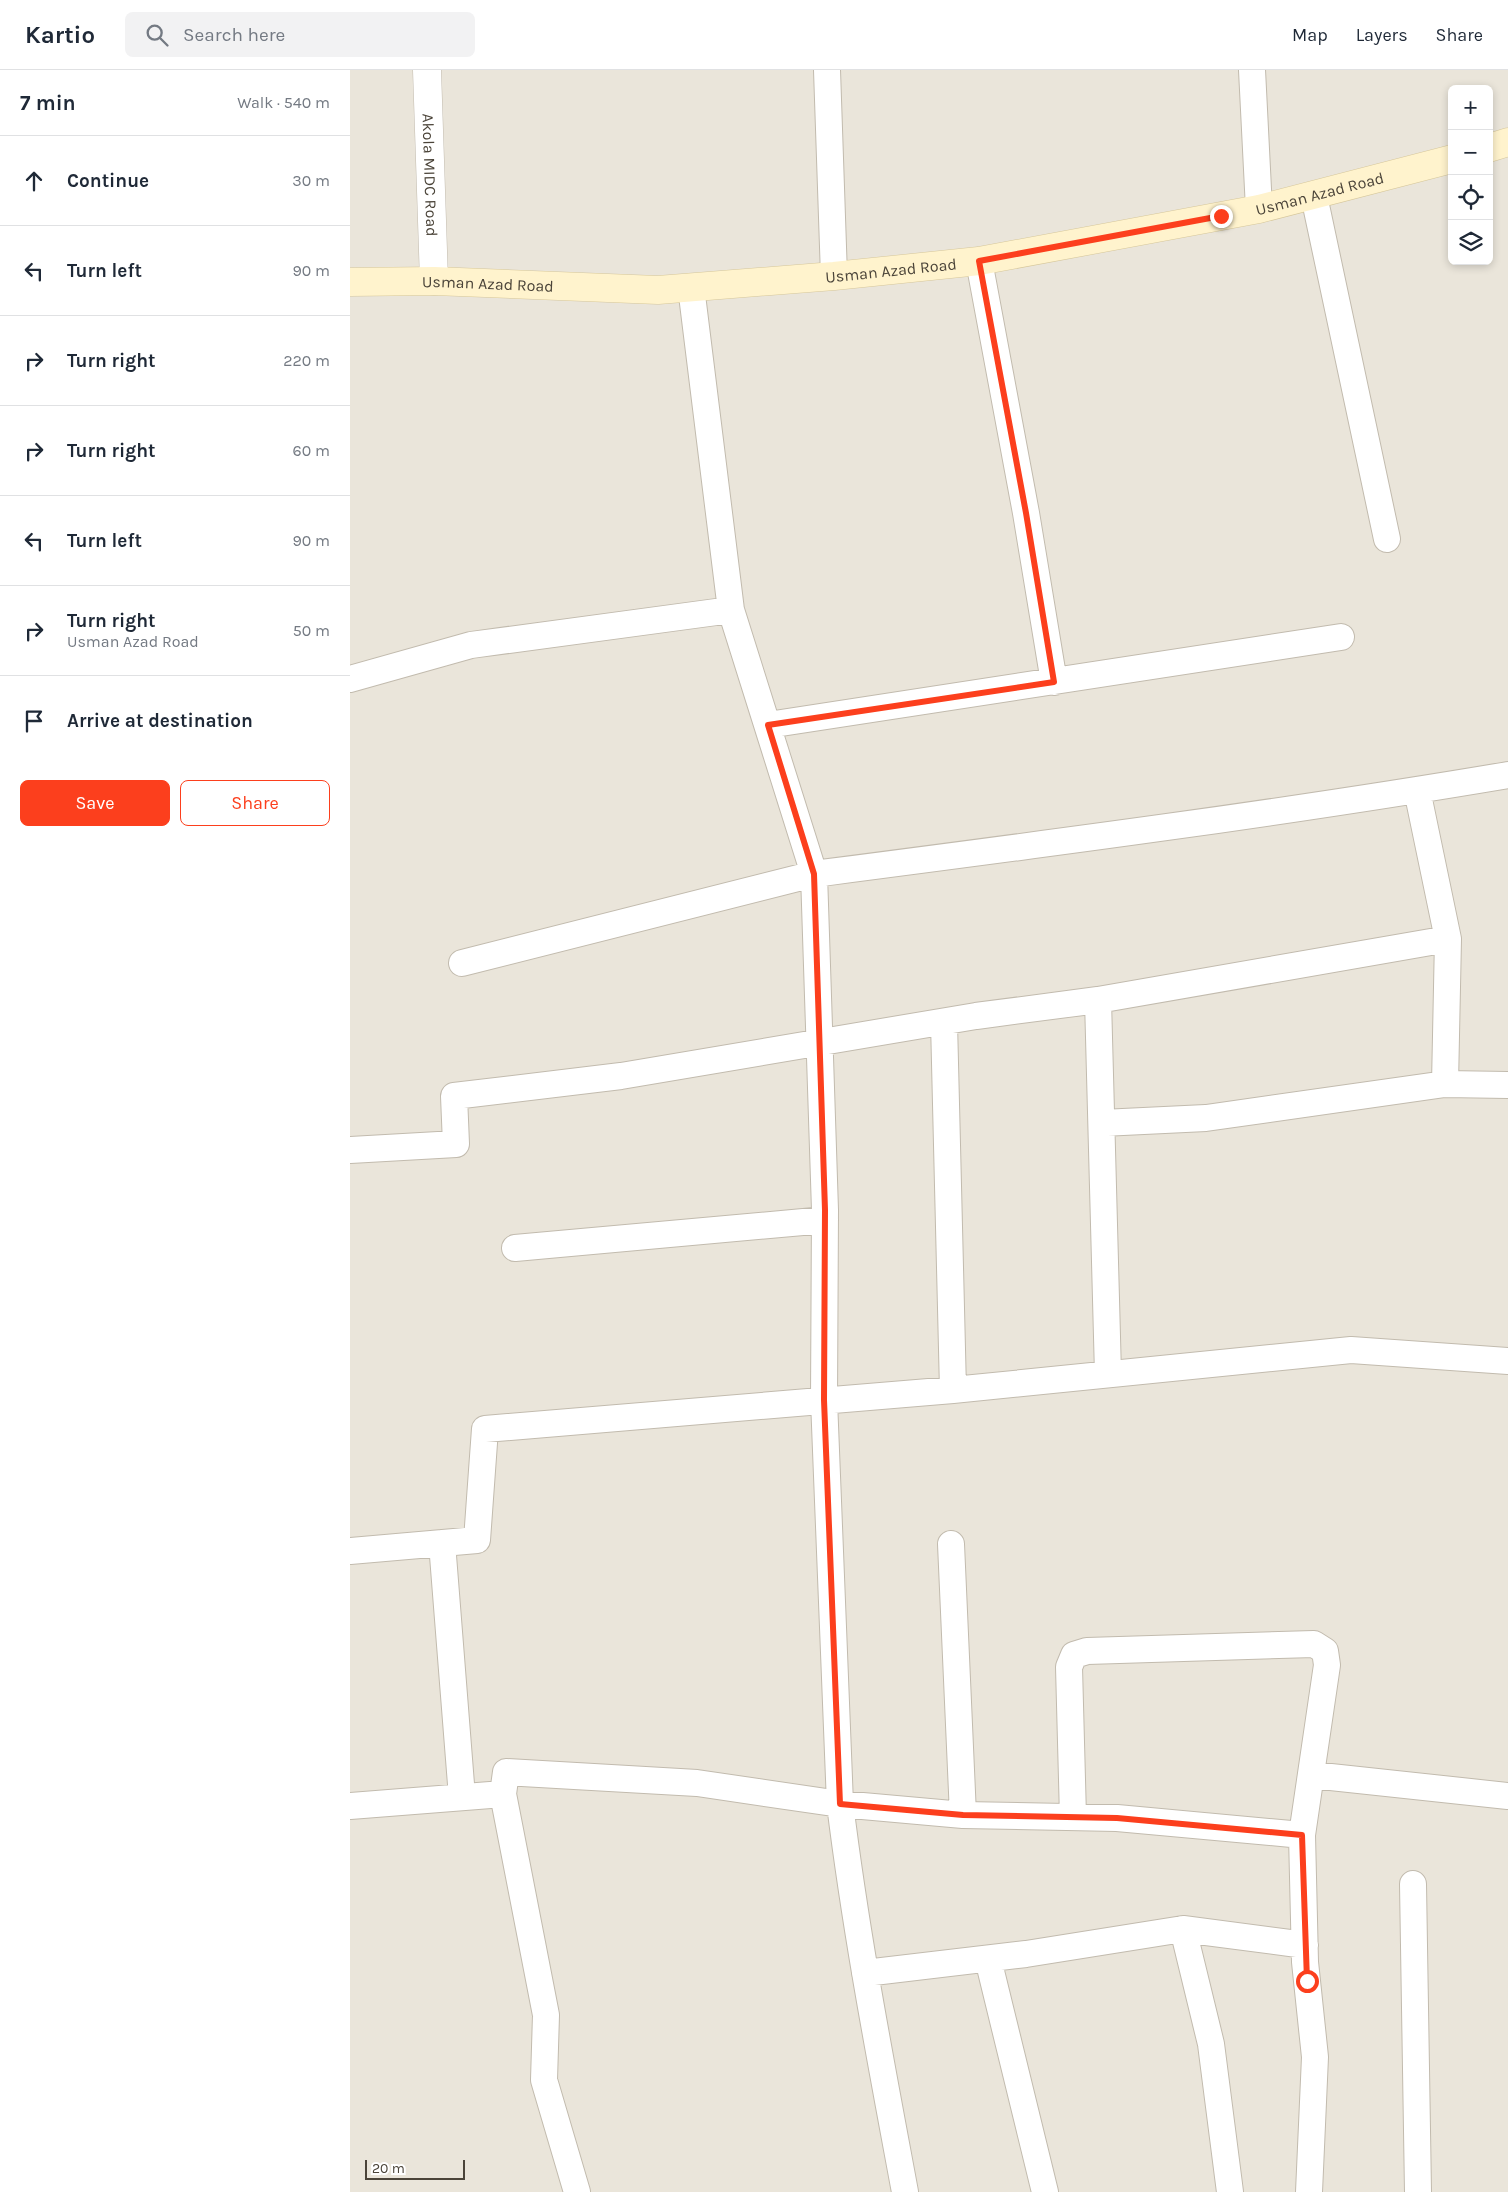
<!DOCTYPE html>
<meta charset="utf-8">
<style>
:root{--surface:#fff;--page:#f2f2f3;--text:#1f2937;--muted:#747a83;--line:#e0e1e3;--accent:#fc3f1d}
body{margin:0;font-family:Karla,sans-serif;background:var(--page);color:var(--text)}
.controls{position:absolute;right:15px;top:15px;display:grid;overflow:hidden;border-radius:8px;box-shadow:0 2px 8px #0003}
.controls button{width:45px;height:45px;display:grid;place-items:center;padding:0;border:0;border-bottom:1px solid var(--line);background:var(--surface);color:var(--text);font:25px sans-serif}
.scale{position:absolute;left:15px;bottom:12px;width:100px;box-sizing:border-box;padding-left:5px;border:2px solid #4b4439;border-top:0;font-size:14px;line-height:18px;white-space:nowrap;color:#4b4439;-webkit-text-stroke:4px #fff;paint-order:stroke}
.stop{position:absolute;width:15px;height:15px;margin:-11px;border:4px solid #fc3f1d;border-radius:50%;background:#fff}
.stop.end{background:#fc3f1d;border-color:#fff;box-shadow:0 1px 5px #0008}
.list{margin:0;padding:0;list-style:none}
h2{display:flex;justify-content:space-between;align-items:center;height:65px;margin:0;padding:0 20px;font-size:21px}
h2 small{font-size:16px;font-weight:400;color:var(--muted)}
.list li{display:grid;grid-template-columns:32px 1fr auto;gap:15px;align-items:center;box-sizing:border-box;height:90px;padding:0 20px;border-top:1px solid var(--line)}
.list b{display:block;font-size:19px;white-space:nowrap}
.list p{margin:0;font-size:16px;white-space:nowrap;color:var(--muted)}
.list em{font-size:16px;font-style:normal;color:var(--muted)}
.actions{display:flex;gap:10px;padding:15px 20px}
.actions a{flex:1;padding:11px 0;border:1px solid var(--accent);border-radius:8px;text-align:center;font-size:18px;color:var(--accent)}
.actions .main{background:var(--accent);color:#fff}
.icon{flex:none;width:28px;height:28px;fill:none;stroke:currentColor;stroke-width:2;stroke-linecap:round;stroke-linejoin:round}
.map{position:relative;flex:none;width:1158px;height:2122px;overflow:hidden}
header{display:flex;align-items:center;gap:30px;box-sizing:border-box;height:70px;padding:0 25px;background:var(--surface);border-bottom:1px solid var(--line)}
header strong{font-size:24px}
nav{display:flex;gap:28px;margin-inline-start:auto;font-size:18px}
.search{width:350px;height:45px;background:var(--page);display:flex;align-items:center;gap:12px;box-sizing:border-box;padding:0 18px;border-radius:8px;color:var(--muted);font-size:19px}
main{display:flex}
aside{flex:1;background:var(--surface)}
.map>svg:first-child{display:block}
.residential{fill:#eae5da;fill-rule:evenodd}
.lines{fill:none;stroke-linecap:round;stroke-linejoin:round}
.minor-casing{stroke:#c2bbae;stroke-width:28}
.tertiary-casing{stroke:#c2bbae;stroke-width:29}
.secondary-casing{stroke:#d6c79b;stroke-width:29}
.minor{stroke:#fff;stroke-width:26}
.tertiary{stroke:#fff;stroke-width:28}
.secondary{stroke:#fff3cd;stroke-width:28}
.route{stroke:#fc3f1d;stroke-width:6}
.labels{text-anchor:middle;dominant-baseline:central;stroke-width:4;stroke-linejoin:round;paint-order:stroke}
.street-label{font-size:16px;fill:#4b4439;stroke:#fff}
</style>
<header>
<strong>Kartio</strong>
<div class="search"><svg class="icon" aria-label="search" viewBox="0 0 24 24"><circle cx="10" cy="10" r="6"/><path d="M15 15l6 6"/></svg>Search here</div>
<nav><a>Map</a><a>Layers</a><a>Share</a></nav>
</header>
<main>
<aside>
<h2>7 min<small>Walk · 540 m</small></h2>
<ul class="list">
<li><svg class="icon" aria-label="ahead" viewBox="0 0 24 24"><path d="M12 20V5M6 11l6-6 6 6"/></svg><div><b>Continue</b></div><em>30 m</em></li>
<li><svg class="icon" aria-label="left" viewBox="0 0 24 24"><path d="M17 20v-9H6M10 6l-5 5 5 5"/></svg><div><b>Turn left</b></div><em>90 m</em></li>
<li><svg class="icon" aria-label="right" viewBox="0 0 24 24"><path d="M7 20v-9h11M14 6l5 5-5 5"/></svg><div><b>Turn right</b></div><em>220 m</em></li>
<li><svg class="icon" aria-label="right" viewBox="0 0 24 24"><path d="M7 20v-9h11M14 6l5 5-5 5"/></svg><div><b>Turn right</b></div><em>60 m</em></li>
<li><svg class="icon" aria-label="left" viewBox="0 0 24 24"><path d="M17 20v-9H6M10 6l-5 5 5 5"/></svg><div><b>Turn left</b></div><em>90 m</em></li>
<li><svg class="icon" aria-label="right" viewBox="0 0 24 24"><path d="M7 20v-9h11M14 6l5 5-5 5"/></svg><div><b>Turn right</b><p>Usman Azad Road</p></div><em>50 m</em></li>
<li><svg class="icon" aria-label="arrive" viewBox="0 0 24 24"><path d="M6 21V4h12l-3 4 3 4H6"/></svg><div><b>Arrive at destination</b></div></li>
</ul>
<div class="actions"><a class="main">Save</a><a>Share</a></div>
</aside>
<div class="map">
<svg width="1158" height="2122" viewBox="0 0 1158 2122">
<rect width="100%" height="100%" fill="#f6f3ec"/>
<path class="residential" d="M0 0H1158V2122H0ZM1102 19H1139V191H1102Z"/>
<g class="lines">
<defs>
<path id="minor" d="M477 0 484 206
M902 0 909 139
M964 126 1037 469
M629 191 676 443 704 612
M341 217 381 540 464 804C695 774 927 744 1158 705
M0 609 121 575 381 540
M418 655 991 567
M1067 720 1098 869 1095 1014
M112 893 464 804 475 1140 474 1330 490 1734C506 1864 531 1993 555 2122
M748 930 758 1304
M594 952 603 1320
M752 1053 856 1048 1095 1014 1158 1015
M0 1080 106 1074 104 1026 271 1006 626 946 748 930 1098 869
M165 1178 475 1150
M92 1473 112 1727
M601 1474 613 1745
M0 1481 127 1470 135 1359 603 1320 1001 1280 1158 1291
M962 1705 1158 1726
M153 1724 196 1945 194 2010 227 2122
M0 1736 153 1724 156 1702 347 1713 490 1734 613 1745 767 1748 952 1765
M723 1747 719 1597 724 1585 737 1581 964 1574 975 1581 977 1595 952 1765 955 1892 965 1987 959 2122
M1063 1814 1068 2122
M833 1859 861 1974 880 2122
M638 1889 695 2122
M515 1903 676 1884 833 1859 955 1875"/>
<g id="tertiary">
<path id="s1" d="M77 0 84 211"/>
</g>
<g id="secondary">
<path d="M1139 78 1158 72"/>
<path id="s2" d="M0 212 84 211 308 220 484 206 629 191 909 139 1102 89"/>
</g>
</defs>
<use href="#minor" class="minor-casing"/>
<use href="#tertiary" class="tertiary-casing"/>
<use href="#secondary" class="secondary-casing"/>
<use href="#minor" class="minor"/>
<use href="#tertiary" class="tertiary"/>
<use href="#secondary" class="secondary"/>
</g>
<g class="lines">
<path class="route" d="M871 146 629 191 676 443 704 612 418 655 464 804 475 1140 474 1330 490 1734 613 1745 767 1748 952 1765 957 1911"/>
</g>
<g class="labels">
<g class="street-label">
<text stroke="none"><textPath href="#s1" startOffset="105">Akola MIDC Road</textPath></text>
<text stroke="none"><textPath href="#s2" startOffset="978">Usman Azad Road</textPath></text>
<text stroke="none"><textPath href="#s2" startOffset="542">Usman Azad Road</textPath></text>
<text stroke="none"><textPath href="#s2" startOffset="138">Usman Azad Road</textPath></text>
</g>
</g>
</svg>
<div class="controls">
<button>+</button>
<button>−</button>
<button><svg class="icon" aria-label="locate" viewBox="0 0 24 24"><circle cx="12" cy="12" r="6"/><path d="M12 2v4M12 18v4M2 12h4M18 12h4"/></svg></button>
<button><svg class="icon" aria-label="layers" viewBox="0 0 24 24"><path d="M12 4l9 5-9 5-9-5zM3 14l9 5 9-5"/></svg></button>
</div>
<div class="scale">20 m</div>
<div class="stop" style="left:957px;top:1911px"></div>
<div class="stop end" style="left:871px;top:146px"></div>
</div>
</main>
